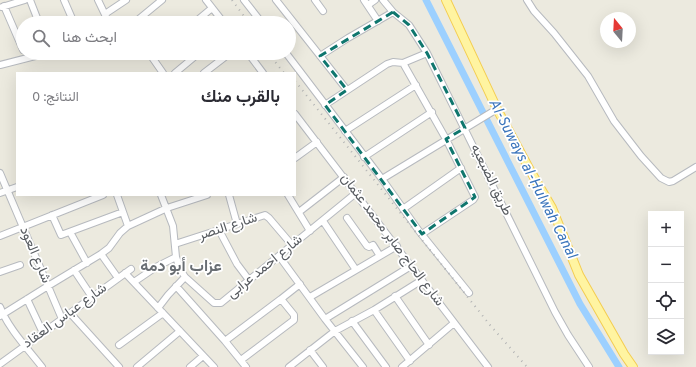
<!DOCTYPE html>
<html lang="ar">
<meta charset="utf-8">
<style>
:root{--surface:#fff;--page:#f2f2f3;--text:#2b2b33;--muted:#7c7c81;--line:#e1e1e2}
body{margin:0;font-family:Overpass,Vazirmatn,sans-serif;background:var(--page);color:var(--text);direction:rtl}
.controls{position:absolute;right:12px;bottom:12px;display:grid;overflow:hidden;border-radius:0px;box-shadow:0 4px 16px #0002}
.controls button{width:36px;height:36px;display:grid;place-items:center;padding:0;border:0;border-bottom:1px solid var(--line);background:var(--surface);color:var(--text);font:20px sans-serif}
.compass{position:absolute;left:600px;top:12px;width:36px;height:36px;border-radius:50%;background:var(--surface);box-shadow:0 4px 16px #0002;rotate:342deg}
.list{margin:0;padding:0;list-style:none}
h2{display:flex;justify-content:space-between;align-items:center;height:52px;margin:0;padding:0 16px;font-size:17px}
h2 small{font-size:13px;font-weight:400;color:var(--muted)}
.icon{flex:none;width:22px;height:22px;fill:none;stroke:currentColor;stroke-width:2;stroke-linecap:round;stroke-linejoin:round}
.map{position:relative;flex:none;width:696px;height:367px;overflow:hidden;direction:ltr}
.search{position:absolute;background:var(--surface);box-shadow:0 4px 16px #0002;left:16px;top:16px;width:280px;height:44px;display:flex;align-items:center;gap:10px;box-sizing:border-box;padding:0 14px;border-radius:22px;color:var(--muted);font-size:15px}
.panel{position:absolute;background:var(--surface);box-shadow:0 4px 16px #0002;left:16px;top:72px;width:280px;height:124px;border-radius:0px;direction:rtl}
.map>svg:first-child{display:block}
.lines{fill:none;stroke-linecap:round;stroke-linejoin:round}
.canal{stroke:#9cd0ff;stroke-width:7}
.minor-casing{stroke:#b7babf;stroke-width:8}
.major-casing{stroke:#f4cd50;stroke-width:10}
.minor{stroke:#fff;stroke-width:6}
.major{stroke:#fff4a1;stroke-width:8}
.rail{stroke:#b3b4b4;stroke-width:2;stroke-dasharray:1 5;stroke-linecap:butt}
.marked{fill:none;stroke:#0f766e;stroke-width:3;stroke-dasharray:8 5;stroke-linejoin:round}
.labels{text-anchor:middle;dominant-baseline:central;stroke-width:3.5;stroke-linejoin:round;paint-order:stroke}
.street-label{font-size:14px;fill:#585c61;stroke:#fff}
.water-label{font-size:15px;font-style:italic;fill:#3a74bb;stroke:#fff}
.quarter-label{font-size:16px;font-weight:bold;fill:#696e73;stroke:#fff}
</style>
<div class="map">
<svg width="696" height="367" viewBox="0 0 696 367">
<rect width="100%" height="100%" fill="#eceadf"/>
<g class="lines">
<path class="canal" d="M426 0 580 304 619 367"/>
<defs>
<path id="minor" d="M30 0 39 23
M64 0 74 23
M98 0 109 23
M206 0 224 23
M244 0 262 23
M276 0 347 90
M315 0 323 11
M364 0 378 21
M383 0 393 12 409 25 427 53 555 312 568 335 589 367
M527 0 534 11 554 33 588 76 614 121 641 156 661 178 669 182 673 181 696 167
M368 5 375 0
M4 6 23 50
M2 7 25 0
M105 14 126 0
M134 23 162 0
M194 23 212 8
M149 53 163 73
M248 53 263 73
M286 53 382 179 419 231 469 293
M320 56 348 38 393 12
M403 63 446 139 475 197 473 200 422 234
M0 65 47 53
M175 73 199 53
M204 73 230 53
M325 105 387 64 393 62 403 63 427 53
M295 114 488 367
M345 131 416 85
M364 157 432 112
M295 158 317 142
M0 173 62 319
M382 179 497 109
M0 193 17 187
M117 195 128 226
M161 195 173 226 176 257 180 269 185 277 214 303H221L356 193
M229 195 237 224
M288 195 310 231
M403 209 461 168
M299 212 344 177
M52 215 61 235 123 212
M347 218 367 246 369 247 373 245 380 256
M323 221 356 270
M219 230 237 264 249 280
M70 232 87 263
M0 236 103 195
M175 244 265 215 269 218 292 245
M101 254 118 278
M279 256 325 319 363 367
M74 270 92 297
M0 272 20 265
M125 273 214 367
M134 282 156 267 176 257
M176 286 225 341 246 367
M395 296 429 345
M310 297 397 246
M27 299 43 333
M0 307C8 328 28 349 42 367
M158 308 168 295 185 277
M374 310 410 361
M70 313 119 367
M0 316 48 286 101 254 109 248 120 233 128 226 167 208 207 195
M325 319 411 266
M352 321 386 367
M225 341 281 299 300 284
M119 345 163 313
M310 350 323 367
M241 360 294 320V315L281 299
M0 364 131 269
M137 367 180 331
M190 367 203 356
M289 367 335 331 374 310 422 280
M402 367 454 323"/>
<path id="major" d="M446 0 497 109 531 172 552 208 579 275 624 354 633 367"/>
</defs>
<use href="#minor" class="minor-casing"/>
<use href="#major" class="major-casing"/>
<use href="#minor" class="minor"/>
<use href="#major" class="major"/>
<path class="rail" d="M232 0 249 23
M268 53 284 73
M295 81 490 325 527 367"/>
</g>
<path class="marked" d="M393 12 409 25 427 53 465 128 446 139 475 197 422 234 325 105 347 90 320 56Z"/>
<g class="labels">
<g class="street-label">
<text transform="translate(491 180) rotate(64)">طريق الضبعيه</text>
<text transform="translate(228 227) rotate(-18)">شارع النصر</text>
<text transform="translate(392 240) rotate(53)">شارع الحاج صابر محمد عثمان</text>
<text transform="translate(35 255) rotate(67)">شارع العود</text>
<text transform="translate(265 267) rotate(-39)">شارع احمد عرابى</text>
<text transform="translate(65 316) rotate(-36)">شارع عباس العقاد</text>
</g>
<g class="water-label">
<text transform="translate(532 179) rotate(63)">Al-Suways al-Ḥulwah Canal</text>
</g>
<g class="quarter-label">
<text x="181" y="267">عزاب أبو دمة</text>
</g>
</g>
</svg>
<div class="controls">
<button>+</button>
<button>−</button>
<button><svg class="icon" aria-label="locate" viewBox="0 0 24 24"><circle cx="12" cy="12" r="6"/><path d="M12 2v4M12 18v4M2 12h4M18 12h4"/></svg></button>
<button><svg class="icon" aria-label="layers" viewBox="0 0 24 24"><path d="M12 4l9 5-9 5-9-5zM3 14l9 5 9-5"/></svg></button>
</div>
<svg class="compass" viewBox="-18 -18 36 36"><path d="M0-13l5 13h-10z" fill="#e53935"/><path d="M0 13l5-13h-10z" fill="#7c7c81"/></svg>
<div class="search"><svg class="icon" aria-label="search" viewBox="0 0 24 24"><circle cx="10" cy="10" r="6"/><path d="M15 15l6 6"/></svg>ابحث هنا</div>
<section class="panel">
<h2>بالقرب منك<small>النتائج: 0</small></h2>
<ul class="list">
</ul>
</section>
</div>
